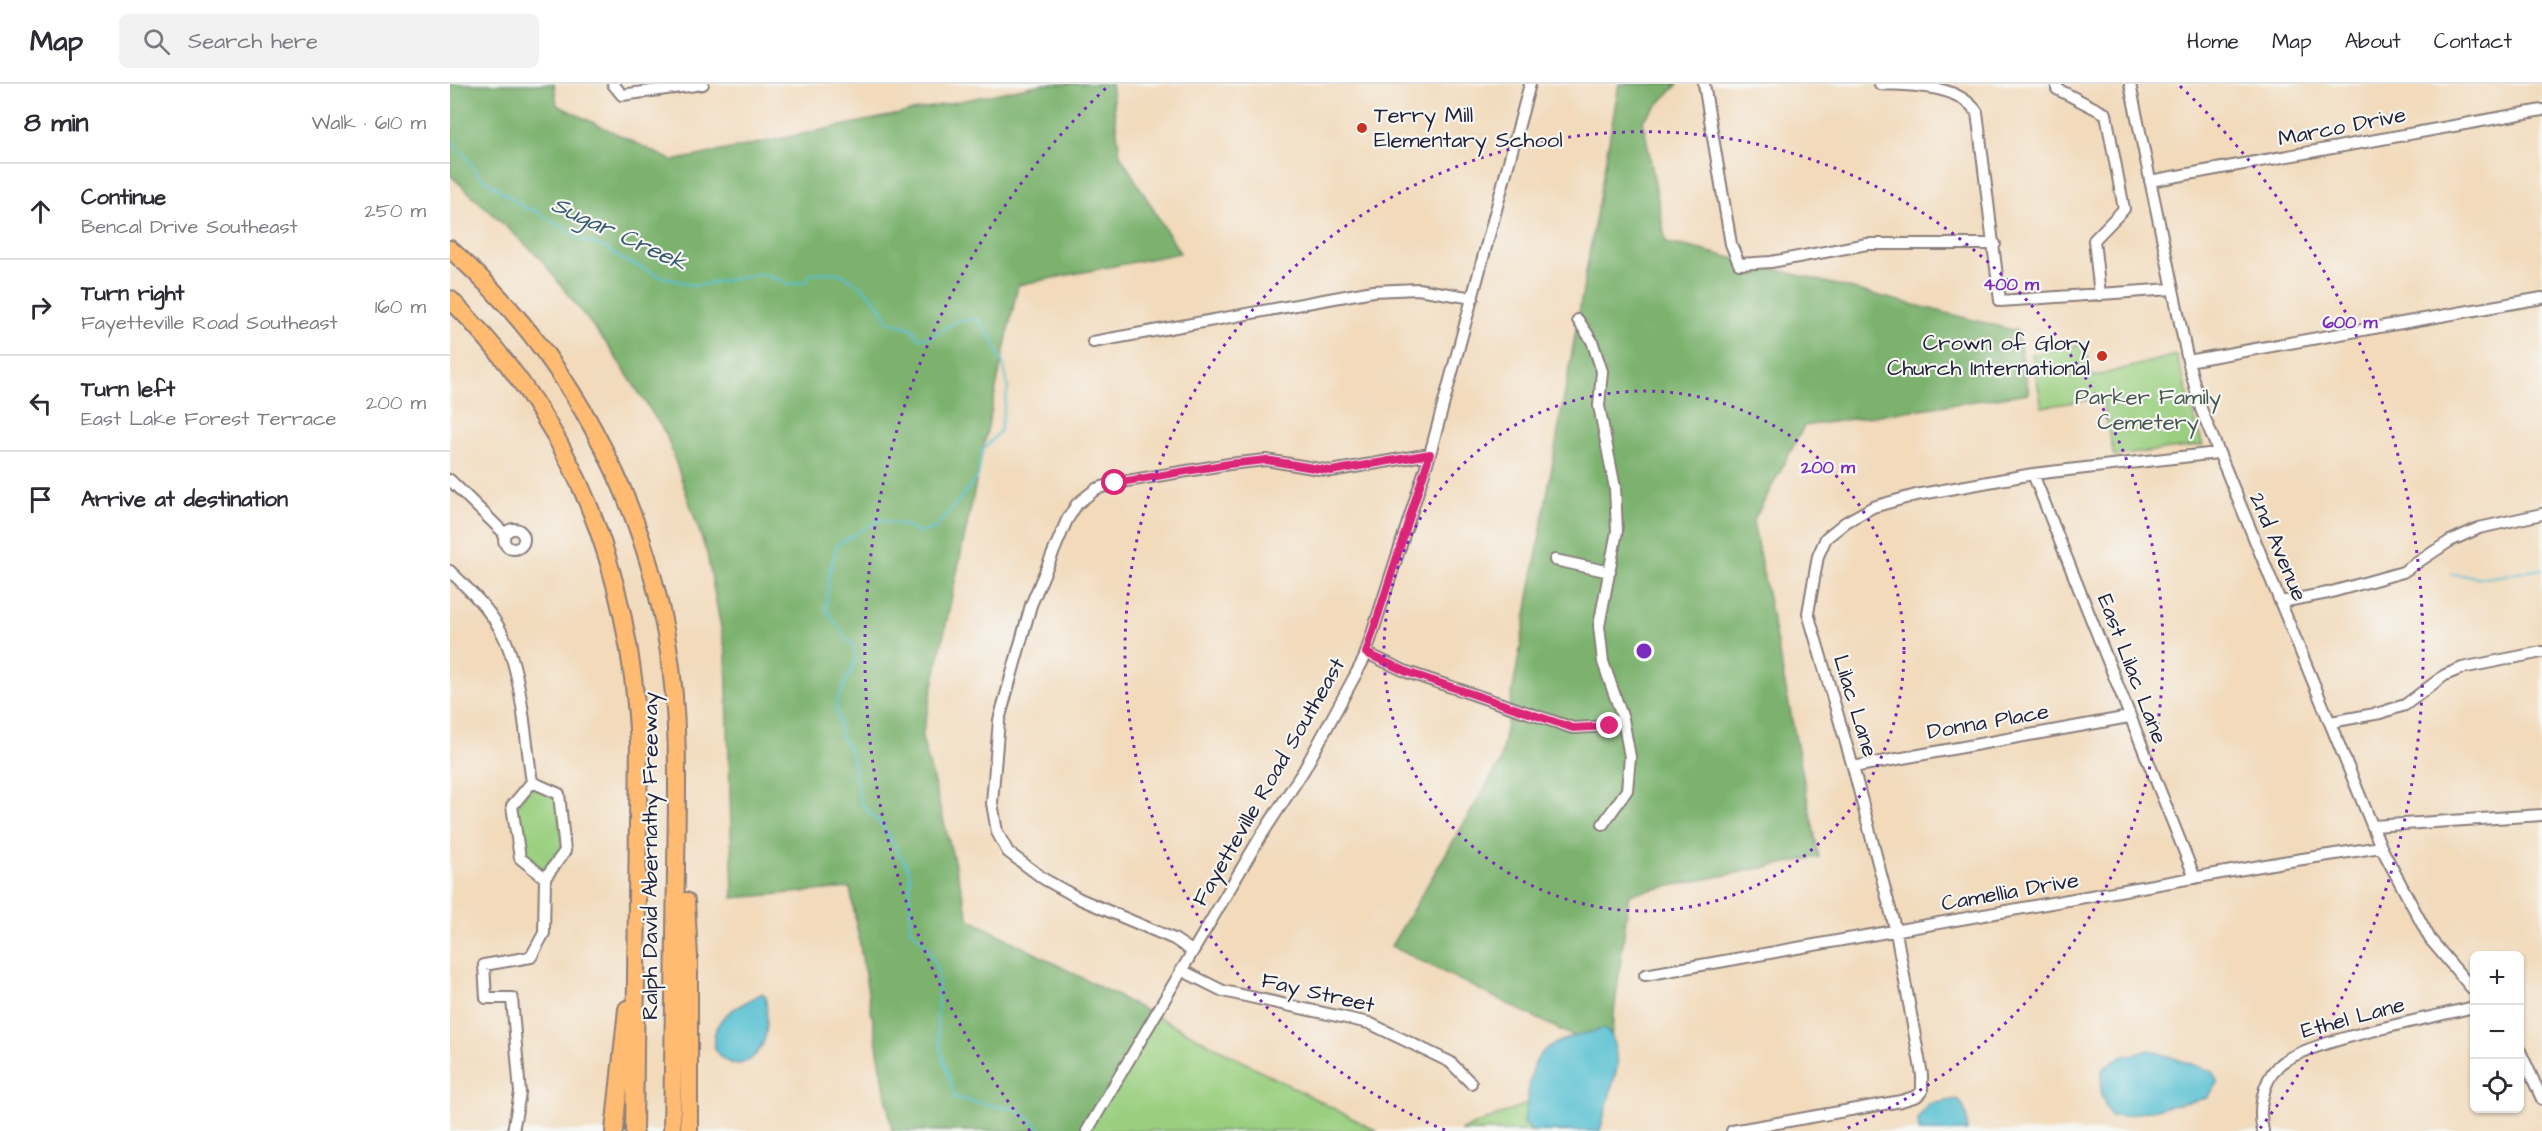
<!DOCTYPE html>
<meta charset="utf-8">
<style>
:root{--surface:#fff;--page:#f2f2f3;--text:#2b2b33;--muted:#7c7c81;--line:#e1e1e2}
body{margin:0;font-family:"Architects Daughter",sans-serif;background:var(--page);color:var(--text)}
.controls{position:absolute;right:18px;bottom:18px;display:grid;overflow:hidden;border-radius:9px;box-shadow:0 2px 4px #0004}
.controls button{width:54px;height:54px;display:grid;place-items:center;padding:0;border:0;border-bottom:2px solid var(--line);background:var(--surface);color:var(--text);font:30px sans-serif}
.stop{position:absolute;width:18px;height:18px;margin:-14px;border:4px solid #db2777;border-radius:50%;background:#fff}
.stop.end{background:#db2777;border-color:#fff;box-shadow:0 2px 6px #0008}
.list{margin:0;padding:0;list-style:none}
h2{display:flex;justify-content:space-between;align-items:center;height:78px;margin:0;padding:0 24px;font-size:26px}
h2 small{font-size:20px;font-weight:400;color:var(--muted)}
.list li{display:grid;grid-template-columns:39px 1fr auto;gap:18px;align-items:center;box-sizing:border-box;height:96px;padding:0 24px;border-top:2px solid var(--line)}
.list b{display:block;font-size:22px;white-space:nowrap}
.list p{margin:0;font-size:20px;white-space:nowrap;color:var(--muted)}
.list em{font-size:20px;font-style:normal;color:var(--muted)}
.icon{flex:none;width:33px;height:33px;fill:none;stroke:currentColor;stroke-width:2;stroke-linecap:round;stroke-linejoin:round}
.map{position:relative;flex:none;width:2092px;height:1047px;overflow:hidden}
header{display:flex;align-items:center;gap:36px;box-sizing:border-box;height:84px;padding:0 30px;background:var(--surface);border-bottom:2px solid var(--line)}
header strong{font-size:28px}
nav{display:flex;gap:33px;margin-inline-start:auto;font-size:21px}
.search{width:420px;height:54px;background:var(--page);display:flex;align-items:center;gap:15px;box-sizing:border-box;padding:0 21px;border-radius:9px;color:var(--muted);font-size:22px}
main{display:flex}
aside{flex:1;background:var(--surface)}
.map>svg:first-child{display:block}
.green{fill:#9acf7f;stroke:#5e785d;stroke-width:1.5}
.forest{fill:#7bb26e;stroke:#4e6a54;stroke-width:1.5}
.water{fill:#56c0d2;stroke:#3c7186;stroke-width:1.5}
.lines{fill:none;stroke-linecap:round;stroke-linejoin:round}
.stream{stroke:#56c0d2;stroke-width:2}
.minor-casing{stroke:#8a7e7b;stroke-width:14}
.highway-casing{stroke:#8a7e7b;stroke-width:20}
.minor{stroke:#fff;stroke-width:10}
.highway{stroke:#ffbb71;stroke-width:16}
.route{stroke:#db2777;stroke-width:8}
.ring{fill:none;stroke:#7b2cbf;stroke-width:3;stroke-dasharray:3 6}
.poi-dot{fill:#c8321e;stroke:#f6f6f2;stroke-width:2}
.labels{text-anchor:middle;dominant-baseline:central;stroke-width:4.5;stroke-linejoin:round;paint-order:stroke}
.poi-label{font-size:22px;fill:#22223b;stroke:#f6f6f2;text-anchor:start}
.street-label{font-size:22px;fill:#22223b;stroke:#f6f6f2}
.park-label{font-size:22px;fill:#46564f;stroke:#f6f6f2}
.water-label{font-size:24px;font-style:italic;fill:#345970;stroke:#f6f6f2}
.centre{fill:#7b2cbf;stroke:#f6f6f2;stroke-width:3}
.ring-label{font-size:18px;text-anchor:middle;font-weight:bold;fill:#7b2cbf;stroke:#f6f6f2;stroke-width:4.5;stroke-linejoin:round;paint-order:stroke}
</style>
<header>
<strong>Map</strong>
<div class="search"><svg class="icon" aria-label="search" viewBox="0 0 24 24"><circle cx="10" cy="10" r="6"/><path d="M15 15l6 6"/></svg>Search here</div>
<nav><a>Home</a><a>Map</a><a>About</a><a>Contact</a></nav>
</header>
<main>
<aside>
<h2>8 min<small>Walk · 610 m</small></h2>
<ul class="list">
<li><svg class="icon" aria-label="ahead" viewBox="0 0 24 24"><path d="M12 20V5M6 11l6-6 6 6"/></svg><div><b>Continue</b><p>Bencal Drive Southeast</p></div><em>250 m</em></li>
<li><svg class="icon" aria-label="right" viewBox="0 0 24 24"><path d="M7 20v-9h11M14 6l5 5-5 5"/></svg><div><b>Turn right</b><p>Fayetteville Road Southeast</p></div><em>160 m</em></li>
<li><svg class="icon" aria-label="left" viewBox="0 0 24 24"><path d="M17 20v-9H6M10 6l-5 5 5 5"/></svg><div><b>Turn left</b><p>East Lake Forest Terrace</p></div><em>200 m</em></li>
<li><svg class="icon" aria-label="arrive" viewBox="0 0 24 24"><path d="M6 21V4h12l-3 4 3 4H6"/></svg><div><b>Arrive at destination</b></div></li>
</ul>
</aside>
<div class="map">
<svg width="2092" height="1047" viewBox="0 0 2092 1047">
<rect width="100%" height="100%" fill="#f6f6f2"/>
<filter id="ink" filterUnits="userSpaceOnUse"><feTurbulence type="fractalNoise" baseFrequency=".0167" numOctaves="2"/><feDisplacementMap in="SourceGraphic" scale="12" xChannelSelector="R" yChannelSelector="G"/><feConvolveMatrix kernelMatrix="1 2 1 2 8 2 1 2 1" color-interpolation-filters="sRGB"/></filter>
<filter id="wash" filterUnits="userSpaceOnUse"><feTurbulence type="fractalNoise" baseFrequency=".008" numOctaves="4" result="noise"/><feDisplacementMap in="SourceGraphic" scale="24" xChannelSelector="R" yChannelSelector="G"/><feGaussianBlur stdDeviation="1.35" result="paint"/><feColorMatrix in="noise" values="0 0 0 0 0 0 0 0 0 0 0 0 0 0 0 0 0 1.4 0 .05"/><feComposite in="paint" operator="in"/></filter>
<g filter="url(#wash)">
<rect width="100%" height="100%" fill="#f2dabb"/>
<path class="green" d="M1634 260 1642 293 1726 271 1753 361 1664 372 1652 314 1592 323 1582 270Z
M82 701 107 711 113 767 94 790 73 773 65 723Z
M704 931 927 1047H632Z
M1098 1011 1119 1047H1010Z"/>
<path class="forest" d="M0 0H104L107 21 223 77 592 0H661L670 71 730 169 568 201 472 653 519 835 704 931 632 1047H442L400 804 283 814 276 570 257 470 216 350 159 263 89 173 0 91Z
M1169 0H1228L1193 36 1216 159 1239 163 1567 247 1579 309 1354 342 1303 438 1369 773 1179 810 1159 970 941 862 1050 679Z"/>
<path class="water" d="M312 909 316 913C316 926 319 946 313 959 295 1000 247 973 270 938 277 926 300 917 312 909Z
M1154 945 1162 952 1168 980 1150 1047H1082L1074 1039C1085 967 1077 963 1154 945Z
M1700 966 1762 987 1768 999 1757 1014 1674 1032H1660L1651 1010 1652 986 1668 974Z
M1508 1015C1516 1022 1518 1037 1517 1047H1469L1468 1034 1479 1020Z"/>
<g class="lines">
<path class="stream" d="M0 56 10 65 30 92 75 124 86 127 134 157 154 163 172 175 210 192 245 202 309 190 331 196 339 201 357 197 361 190C370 189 382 187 390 190 409 197 431 218 438 237L461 244 470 254 480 253 507 237 528 235 545 260 554 282 558 303 550 347 532 367 528 393 520 403 485 444 470 449 453 441 429 436 387 461 379 492 376 526 405 565 406 576 386 619 391 652 401 669 411 719 435 745 460 788V844C507 886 478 914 491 965 494 981 501 997 505 1014L555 1024 565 1023 593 1047
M2001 490 2036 494 2092 485"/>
</g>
</g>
<g filter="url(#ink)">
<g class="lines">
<defs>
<path id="minor" d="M163 0 172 11 253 0
M1254 0 1281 160 1289 180 1321 178 1417 160H1545
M1430 0C1464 2 1507 0 1527 28L1550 217 1722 205
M1607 0V5L1656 30 1674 125 1644 156 1650 211
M1680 0 1738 277 1751 325 1931 763 1980 855 2024 907
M1700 97 2092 26
M1128 236 1142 257 1152 287 1149 322 1165 404 1167 447 1149 542 1153 578 1173 635 1180 673 1177 706 1153 740
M643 258 923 207 968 205 1023 214
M1738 277 2092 214
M1583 390 1745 794
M0 396 55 450
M54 455a10 10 0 1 1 20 0a10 10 0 1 1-20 0Z
M1105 476 1160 488
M0 487C19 506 38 523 51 547 72 585 75 654 82 698L62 722 70 774 95 794
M1831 518 1878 509 1953 488 2000 457 2029 444 2092 430
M916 569 957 588 1123 644 1160 642 1173 635
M1881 638 1930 629 1955 621 1995 591 2012 584 2092 568
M1403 683 1679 633
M1923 742 2092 731
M742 867 724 855 630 815 594 795 558 768 547 748 542 719 549 636 581 521 617 436 627 420 646 405 665 399 779 380 816 376 881 387 980 370
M731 886 773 907 919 939 1000 978 1021 999
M1195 891 1833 778 1931 763
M2070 967 2092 1015
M63 1047 70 1009 62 914H36L34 881 81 873 94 849 95 794 115 767 109 710 82 698
M637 1047 809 755 854 686 914 575 980 370 1080 0
M1282 1047 1451 1017 1467 1012 1472 1007V991L1446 848 1403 683 1358 529 1368 472 1376 454 1396 438 1423 423 1466 411 1583 390 1767 369
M1813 1047C1808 1026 1812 999 1828 982 1850 958 1986 933 2024 923"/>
<path id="highway" d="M0 165C117 268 192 409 218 562 230 635 227 711 226 785 225 873 223 960 222 1047
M0 215C124 338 180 487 189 660L184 1047
M236 817 239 873V1047
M164 1047 177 925"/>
</defs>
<use href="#minor" class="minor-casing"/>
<use href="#highway" class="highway-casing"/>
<use href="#minor" class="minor"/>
<use href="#highway" class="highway"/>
</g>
</g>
<g class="lines" filter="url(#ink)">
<path class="route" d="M665 399 779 380 816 376 881 387 980 370 916 569 957 588 1123 644 1160 642"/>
</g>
<g class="ring">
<circle cx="1194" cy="567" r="260"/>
<path d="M995 1046A519 519 0 1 1 1393 1046"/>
<path d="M580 1047A779 779 0 0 1 658 2M1730 2A779 779 0 0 1 1808 1047"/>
</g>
<g class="poi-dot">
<circle cx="912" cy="44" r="6"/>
<circle cx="1652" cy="272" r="6"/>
</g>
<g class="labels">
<g class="poi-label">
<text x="924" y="31">Terry Mill<tspan x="924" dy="25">Elementary School</tspan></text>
<text x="1640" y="259" text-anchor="end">Crown of Glory<tspan x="1640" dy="25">Church International</tspan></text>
</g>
<g class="street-label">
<text transform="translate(1892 43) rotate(-11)">Marco Drive</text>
<text transform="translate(1828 463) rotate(67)">2nd Avenue</text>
<text transform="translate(1682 585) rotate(69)">East Lilac Lane</text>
<text transform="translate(1405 622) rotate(73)">Lilac Lane</text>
<text transform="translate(1538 638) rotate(-10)">Donna Place</text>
<text transform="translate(819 698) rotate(-60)">Fayetteville Road Southeast</text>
<text transform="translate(200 772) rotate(-90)">Ralph David Abernathy Freeway</text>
<text transform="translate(1560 808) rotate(-10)">Camellia Drive</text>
<text transform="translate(868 909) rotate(13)">Fay Street</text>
<text transform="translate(1903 934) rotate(-15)">Ethel Lane</text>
</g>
<g class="park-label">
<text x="1698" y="313">Parker Family<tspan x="1698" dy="25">Cemetery</tspan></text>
</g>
<g class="water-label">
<text transform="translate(169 150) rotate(25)">Sugar Creek</text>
</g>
</g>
<circle cx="1194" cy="567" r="9" class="centre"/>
<g class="ring-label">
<text x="1561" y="206">400 m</text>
<text x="1900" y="244">600 m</text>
<text x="1378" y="389">200 m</text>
</g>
</svg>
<div class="controls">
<button>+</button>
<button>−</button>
<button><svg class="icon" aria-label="locate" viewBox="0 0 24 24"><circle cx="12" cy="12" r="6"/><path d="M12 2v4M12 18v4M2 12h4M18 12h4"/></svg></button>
</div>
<div class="stop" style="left:665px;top:399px"></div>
<div class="stop end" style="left:1160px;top:642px"></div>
</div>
</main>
